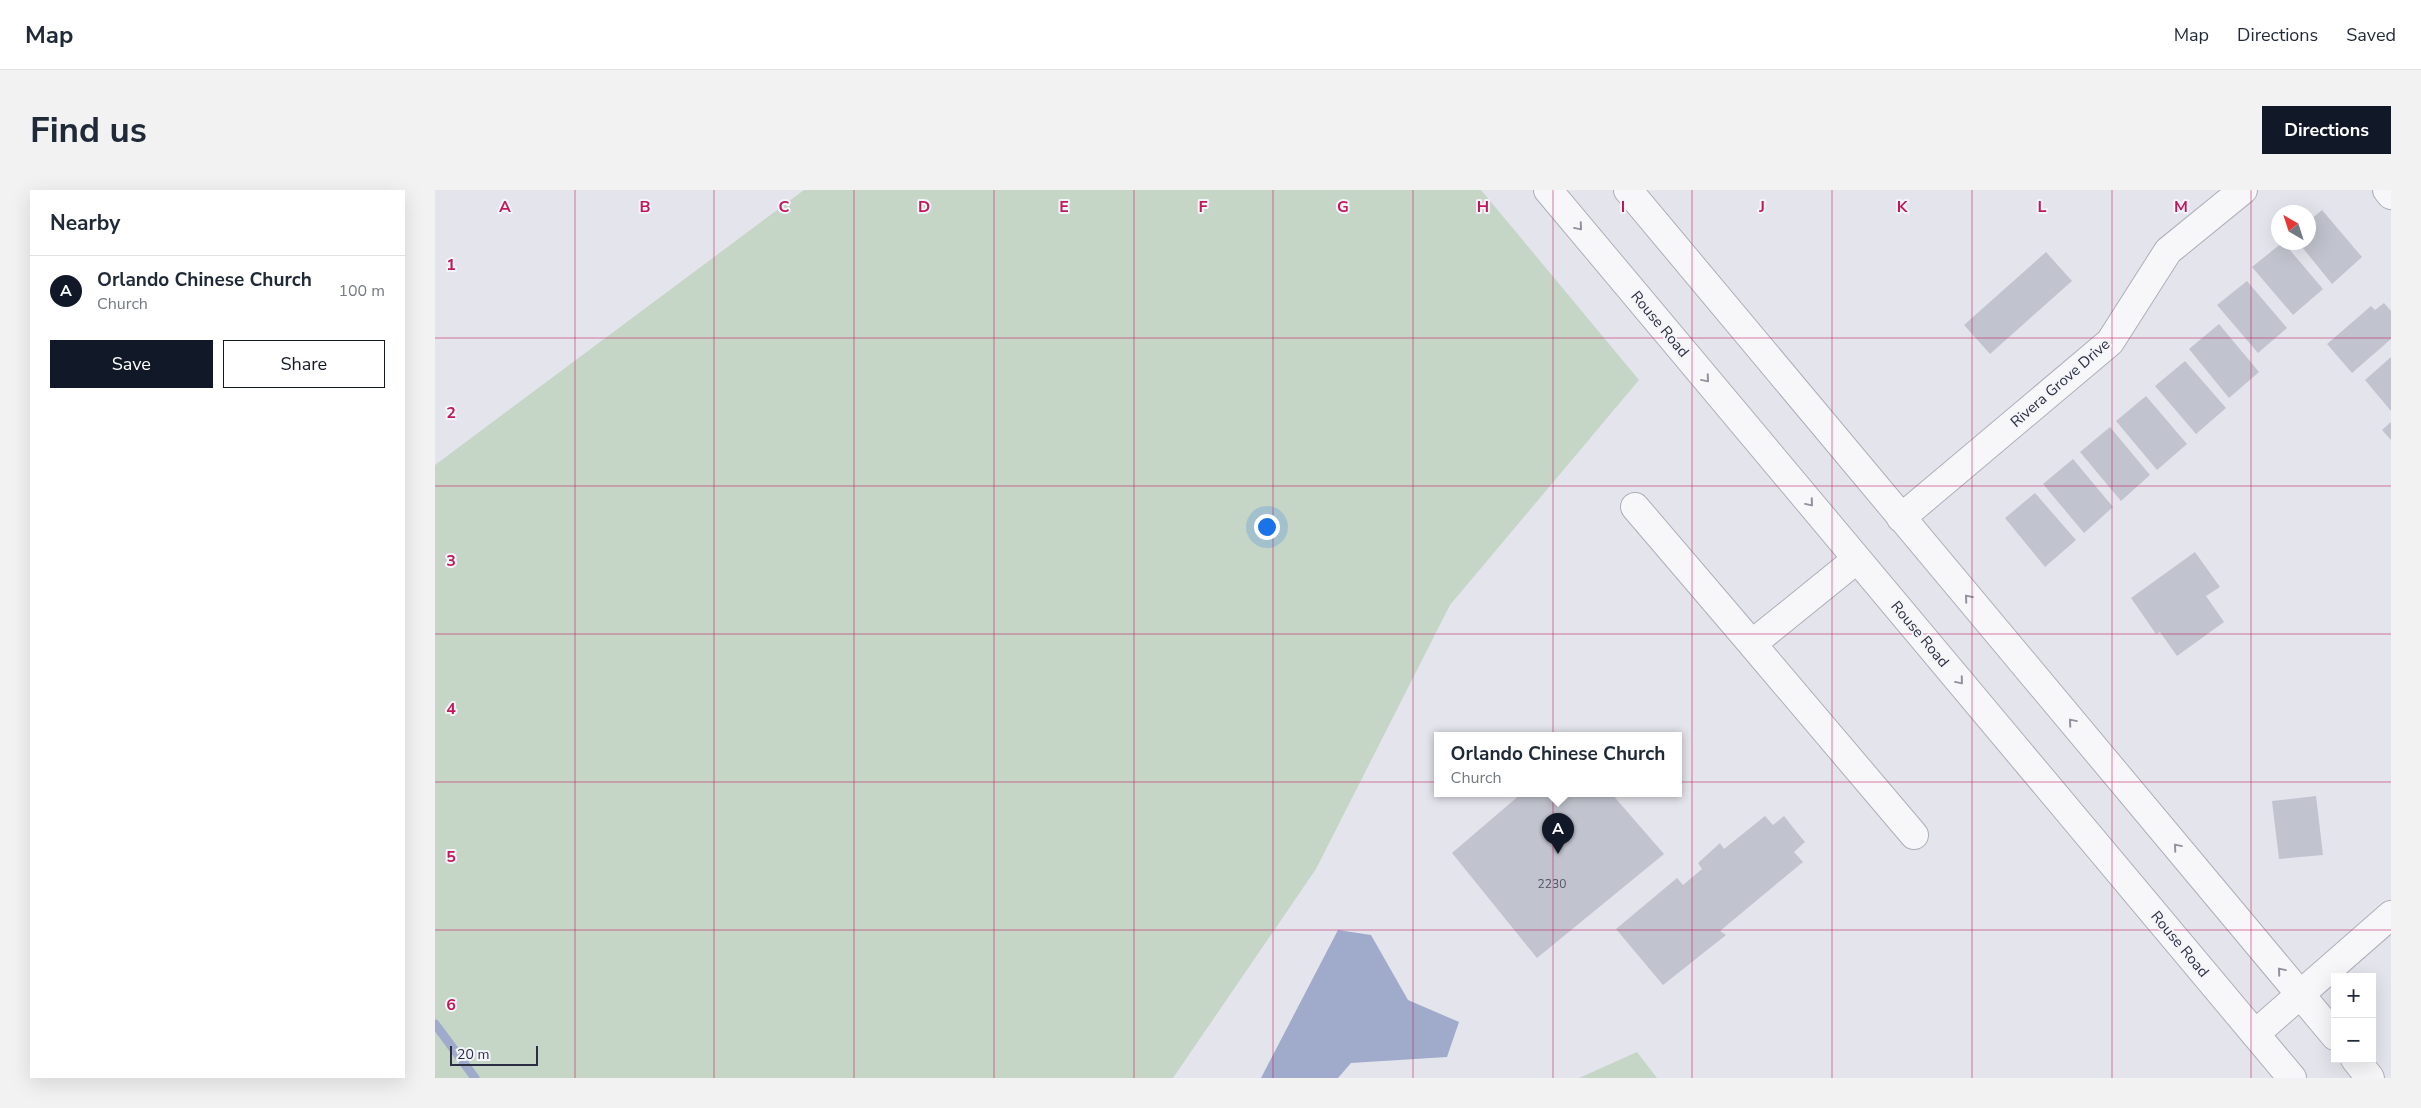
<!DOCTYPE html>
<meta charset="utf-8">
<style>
:root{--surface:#fff;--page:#f2f2f3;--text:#1f2937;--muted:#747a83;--line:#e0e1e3;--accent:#111827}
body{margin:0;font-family:"Nunito Sans",sans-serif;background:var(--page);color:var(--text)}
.controls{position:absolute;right:15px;bottom:15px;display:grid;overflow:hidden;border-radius:0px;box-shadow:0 5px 20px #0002}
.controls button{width:45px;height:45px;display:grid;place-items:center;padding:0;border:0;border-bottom:1px solid var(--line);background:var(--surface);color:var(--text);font:25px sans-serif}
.compass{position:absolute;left:1836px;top:15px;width:45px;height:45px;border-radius:50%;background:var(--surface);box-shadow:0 5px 20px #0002;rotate:321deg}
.scale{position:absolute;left:15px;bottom:12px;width:88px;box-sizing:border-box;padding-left:5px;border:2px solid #2c2e44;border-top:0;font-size:14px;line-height:18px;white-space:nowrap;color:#2c2e44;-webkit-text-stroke:4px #f4f5f9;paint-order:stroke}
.you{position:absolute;left:831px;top:336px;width:18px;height:18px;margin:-12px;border:4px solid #fff;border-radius:50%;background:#1a73e8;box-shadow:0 0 0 8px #1a73e833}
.badge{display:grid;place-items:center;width:32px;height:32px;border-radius:50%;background:var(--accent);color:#fff;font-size:16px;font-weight:700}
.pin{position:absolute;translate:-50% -41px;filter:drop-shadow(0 1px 2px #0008)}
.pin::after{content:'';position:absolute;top:26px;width:18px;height:15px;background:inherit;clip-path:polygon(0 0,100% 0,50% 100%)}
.popup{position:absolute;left:999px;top:542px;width:248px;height:65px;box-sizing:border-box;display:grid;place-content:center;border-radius:0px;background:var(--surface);filter:drop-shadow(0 1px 4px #0005);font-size:16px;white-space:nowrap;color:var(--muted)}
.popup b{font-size:19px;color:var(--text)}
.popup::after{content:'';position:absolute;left:50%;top:100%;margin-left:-10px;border:10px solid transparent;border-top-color:var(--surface)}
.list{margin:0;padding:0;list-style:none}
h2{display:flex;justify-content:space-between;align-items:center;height:65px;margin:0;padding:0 20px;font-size:21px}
h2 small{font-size:16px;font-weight:400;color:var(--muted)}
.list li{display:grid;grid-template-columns:32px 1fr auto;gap:15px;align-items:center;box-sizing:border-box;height:70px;padding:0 20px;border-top:1px solid var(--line)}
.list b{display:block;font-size:19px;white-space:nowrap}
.list p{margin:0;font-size:16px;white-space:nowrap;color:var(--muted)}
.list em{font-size:16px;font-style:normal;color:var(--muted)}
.actions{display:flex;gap:10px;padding:15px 20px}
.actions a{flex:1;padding:11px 0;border:1px solid var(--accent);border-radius:0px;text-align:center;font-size:18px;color:var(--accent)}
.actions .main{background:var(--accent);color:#fff}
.map{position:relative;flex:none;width:1956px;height:888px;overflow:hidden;border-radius:0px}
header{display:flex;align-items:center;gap:30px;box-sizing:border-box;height:70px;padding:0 25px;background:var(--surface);border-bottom:1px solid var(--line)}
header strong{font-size:24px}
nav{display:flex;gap:28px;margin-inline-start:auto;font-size:18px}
.intro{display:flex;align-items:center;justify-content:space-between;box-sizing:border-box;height:120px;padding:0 30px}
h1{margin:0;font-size:35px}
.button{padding:12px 22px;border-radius:0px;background:var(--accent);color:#fff;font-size:18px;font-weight:700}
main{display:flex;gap:30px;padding:0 30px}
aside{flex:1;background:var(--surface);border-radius:0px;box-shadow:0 5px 20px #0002}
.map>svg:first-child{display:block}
.green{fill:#c5d5c6}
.water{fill:#a0aaca}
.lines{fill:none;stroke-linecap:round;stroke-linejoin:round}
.stream{stroke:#a0aaca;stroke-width:9}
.building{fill:#c1c3ce}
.minor-casing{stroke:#adaeba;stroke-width:30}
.minor{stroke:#f7f7fa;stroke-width:28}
.oneway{stroke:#92929f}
.grid{fill:none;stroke:#c2185b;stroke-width:1;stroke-opacity:0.55}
.labels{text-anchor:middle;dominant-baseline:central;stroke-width:4;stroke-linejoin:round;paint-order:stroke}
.number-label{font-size:12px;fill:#515366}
.street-label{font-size:15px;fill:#2c2e44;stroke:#f4f5f9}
.grid-label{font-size:16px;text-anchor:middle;font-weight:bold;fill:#c2185b;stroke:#f4f5f9;stroke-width:4;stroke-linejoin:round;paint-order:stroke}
</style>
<header>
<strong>Map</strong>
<nav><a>Map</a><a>Directions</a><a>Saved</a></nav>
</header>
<div class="intro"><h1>Find us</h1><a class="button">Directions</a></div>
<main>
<aside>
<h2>Nearby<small></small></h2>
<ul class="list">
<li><span class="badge">A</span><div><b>Orlando Chinese Church</b><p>Church</p></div><em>100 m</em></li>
</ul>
<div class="actions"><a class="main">Save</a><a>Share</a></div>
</aside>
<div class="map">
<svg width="1956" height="888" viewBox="0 0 1956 888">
<rect width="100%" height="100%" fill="#e4e5ec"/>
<path class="green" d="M369 0H1046L1204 190 1015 415 881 679 738 888H0V275Z
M1202 862 1222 888H1144Z"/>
<path class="water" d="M903 740 936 745 973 810 1024 832 1012 867 916 873 903 888H826Z"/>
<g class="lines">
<path class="stream" d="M0 834 40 888"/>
</g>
<path class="building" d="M1887 20 1927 67 1897 94 1863 52H1874V31Z
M1848 52 1888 99 1858 125 1817 77Z
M1611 62 1637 91 1555 164 1529 135Z
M1812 91 1852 138 1823 163 1782 115Z
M1949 113 1956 121V149L1917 183 1892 154 1936 116 1940 120Z
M1784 134 1824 182 1794 208 1754 159Z
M1956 167V221L1930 190Z
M1750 171 1791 218 1761 244 1720 196Z
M1711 206 1752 254 1722 280 1681 231Z
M1956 232V250L1947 240Z
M1675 237 1715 285 1686 311 1645 262Z
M1638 269 1678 317 1649 343 1608 294Z
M1600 303 1641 350 1610 377 1570 328Z
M1760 362 1785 397 1771 406 1789 432 1742 466 1725 442 1721 444 1696 408Z
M1087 603H1176L1229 664 1102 768 1017 663Z
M1881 606 1888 665 1844 669 1837 611Z
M1330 626 1338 635 1349 626 1360 640 1370 652 1359 662 1368 672 1285 741 1291 745 1228 795 1181 739 1242 688 1248 695 1267 679 1263 673 1285 653 1289 659Z"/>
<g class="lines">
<defs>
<path id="minor" d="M1113 0 1857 888
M1193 0 1900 846
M1952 0 1956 5
M1200 317 1317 454 1422 369
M1466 328 1675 152 1733 61 1808 0
M1317 454 1479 645
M1820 844 1956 725
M1920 869 1935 888"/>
</defs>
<use href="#minor" class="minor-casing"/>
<use href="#minor" class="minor"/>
</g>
<defs><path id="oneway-chevron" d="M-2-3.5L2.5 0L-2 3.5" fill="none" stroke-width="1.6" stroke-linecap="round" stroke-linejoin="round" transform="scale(1.25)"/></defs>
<g class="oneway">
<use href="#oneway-chevron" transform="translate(1144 37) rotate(50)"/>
<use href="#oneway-chevron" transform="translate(1271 189) rotate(50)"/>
<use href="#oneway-chevron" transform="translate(1375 313) rotate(50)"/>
<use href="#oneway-chevron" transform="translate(1533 408) rotate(-130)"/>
<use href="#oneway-chevron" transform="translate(1525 491) rotate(50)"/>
<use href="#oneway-chevron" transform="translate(1637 532) rotate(-130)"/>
<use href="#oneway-chevron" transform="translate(1742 657) rotate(-130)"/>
<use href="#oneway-chevron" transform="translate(1846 781) rotate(-130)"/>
</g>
<path class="grid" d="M140 0V888M279 0V888M419 0V888M559 0V888M699 0V888M838 0V888M978 0V888M1118 0V888M1257 0V888M1397 0V888M1537 0V888M1677 0V888M1816 0V888M0 148H1956M0 296H1956M0 444H1956M0 592H1956M0 740H1956"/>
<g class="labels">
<g class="number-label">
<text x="1117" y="694">2230</text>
</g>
<g class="street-label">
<text transform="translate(1225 134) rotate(50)">Rouse Road</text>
<text transform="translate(1625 193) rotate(-41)">Rivera Grove Drive</text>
<text transform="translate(1485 444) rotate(50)">Rouse Road</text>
<text transform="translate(1745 754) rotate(50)">Rouse Road</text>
</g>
</g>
<g class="grid-label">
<text x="70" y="22">A</text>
<text x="210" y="22">B</text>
<text x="349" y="22">C</text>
<text x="489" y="22">D</text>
<text x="629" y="22">E</text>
<text x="768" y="22">F</text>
<text x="908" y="22">G</text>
<text x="1048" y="22">H</text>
<text x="1188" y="22">I</text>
<text x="1327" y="22">J</text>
<text x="1467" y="22">K</text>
<text x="1607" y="22">L</text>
<text x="1746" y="22">M</text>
<text x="16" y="80">1</text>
<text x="16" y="228">2</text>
<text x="16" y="376">3</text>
<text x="16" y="524">4</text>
<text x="16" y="672">5</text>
<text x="16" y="820">6</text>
</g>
</svg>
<div class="controls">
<button>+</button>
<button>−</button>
</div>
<svg class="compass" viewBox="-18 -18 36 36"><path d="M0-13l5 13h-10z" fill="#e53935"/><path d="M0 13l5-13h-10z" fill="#747a83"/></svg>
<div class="scale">20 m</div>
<div class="you"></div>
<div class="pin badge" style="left:1123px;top:664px">A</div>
<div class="popup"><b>Orlando Chinese Church</b>Church</div>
</div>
</main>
